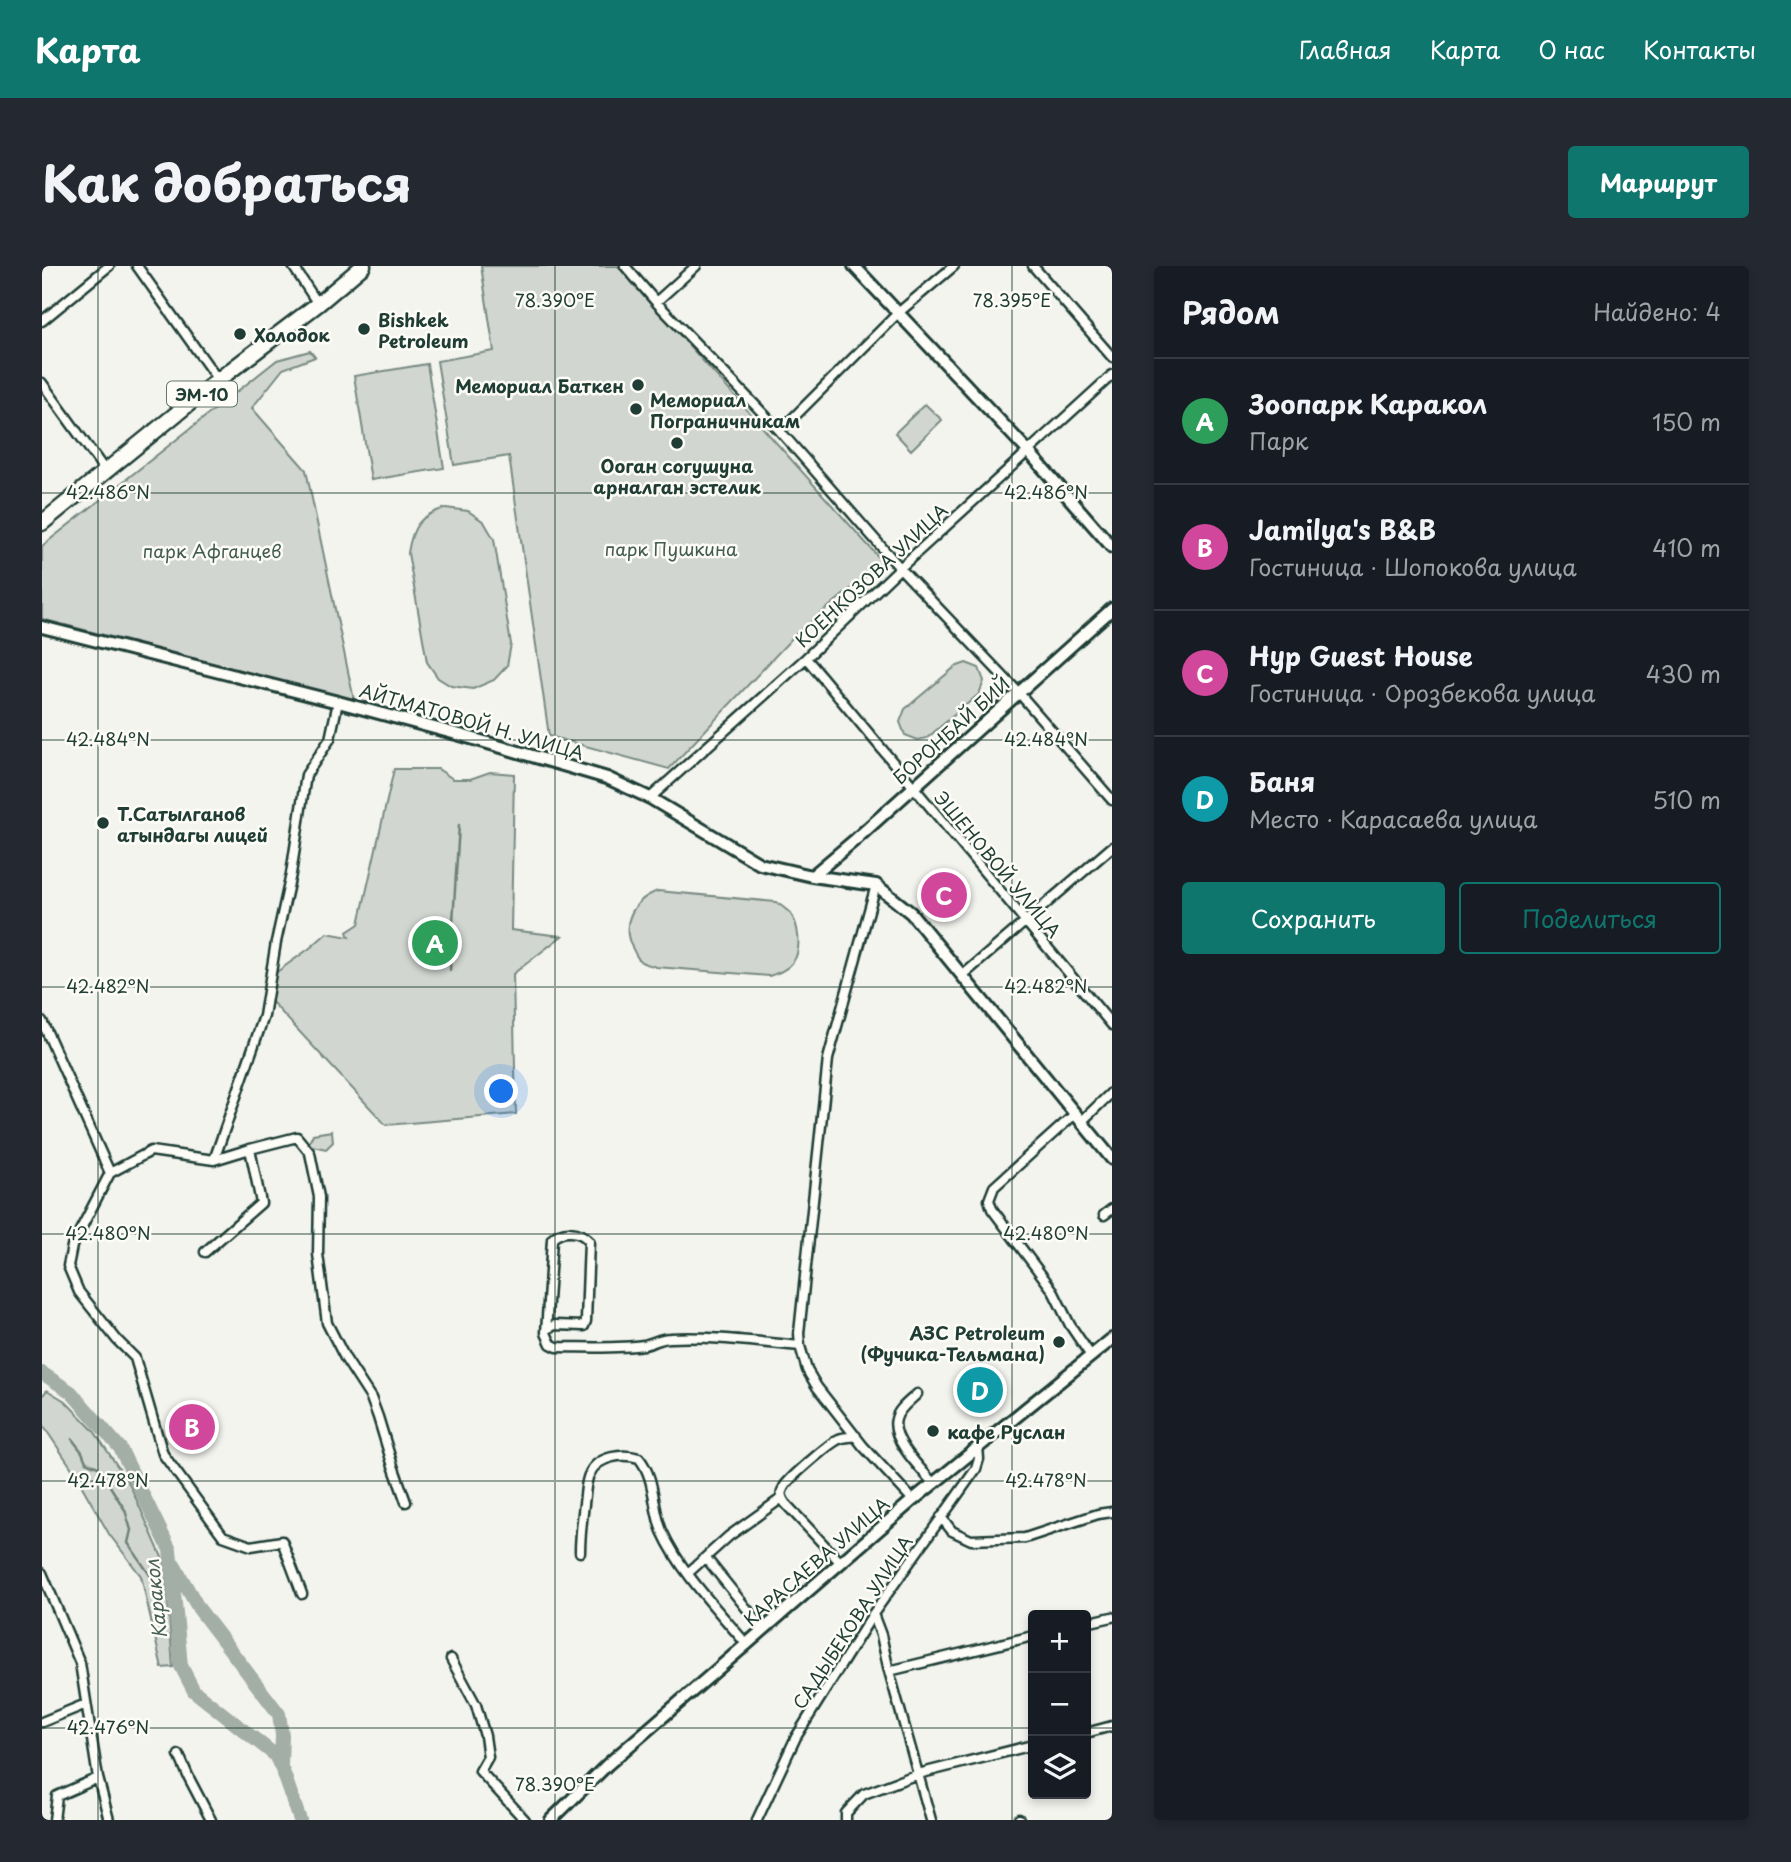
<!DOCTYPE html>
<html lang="ru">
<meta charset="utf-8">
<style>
:root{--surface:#171b24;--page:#242831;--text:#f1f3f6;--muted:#9ea1a6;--line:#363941;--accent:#0f766e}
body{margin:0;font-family:"Playpen Sans",sans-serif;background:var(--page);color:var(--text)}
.controls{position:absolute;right:21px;bottom:21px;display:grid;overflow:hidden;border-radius:7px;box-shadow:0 4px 10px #0003}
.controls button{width:63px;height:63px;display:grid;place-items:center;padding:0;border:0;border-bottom:2px solid var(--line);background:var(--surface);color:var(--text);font:35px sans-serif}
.you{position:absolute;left:460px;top:826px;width:24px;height:24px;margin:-18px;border:5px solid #fff;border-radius:50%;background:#1a73e8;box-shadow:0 0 0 10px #1a73e833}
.badge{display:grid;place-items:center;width:46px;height:46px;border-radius:50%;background:var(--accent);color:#fff;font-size:23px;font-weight:700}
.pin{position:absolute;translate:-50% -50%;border:4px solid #fff;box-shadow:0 2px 7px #0006}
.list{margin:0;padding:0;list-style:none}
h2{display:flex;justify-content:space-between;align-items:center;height:91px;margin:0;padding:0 28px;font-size:30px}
h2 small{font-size:23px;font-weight:400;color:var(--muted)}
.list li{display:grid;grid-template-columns:46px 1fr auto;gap:21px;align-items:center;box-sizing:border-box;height:126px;padding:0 28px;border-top:2px solid var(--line)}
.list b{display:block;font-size:26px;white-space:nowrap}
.list p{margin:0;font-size:23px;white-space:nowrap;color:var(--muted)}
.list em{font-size:23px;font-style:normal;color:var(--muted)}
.actions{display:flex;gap:14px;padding:21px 28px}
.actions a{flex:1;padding:16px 0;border:2px solid var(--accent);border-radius:7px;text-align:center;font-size:24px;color:var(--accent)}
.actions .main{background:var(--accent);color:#fff}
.icon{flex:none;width:38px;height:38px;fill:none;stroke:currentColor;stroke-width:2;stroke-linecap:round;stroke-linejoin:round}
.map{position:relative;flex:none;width:1070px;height:1554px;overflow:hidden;border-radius:7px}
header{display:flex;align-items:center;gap:42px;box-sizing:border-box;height:98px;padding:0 35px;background:var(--accent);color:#fff}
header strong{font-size:33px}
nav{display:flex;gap:38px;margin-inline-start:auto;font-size:24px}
.intro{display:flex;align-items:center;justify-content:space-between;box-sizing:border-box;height:168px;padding:0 42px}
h1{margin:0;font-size:49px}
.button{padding:18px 32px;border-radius:7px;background:var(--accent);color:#fff;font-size:24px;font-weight:700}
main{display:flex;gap:42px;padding:0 42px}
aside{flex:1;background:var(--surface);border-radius:7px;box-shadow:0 4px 10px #0003}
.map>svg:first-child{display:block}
.green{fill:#d1d6d1;stroke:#788a82;stroke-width:2}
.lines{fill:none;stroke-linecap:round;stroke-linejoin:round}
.stream{stroke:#6e8179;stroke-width:2.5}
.river{stroke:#a3aea7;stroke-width:14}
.street-casing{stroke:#1f3d34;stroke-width:13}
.secondary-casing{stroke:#1f3d34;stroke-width:16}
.highway-casing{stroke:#1f3d34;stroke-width:19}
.street{stroke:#fdfcf7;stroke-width:8}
.secondary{stroke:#fdfcf7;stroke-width:10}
.highway{stroke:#fdfcf7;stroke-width:14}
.ticks{fill:none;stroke:#1f3d34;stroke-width:2;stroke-opacity:0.45}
.poi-dot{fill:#1f3d34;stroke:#fdfcf7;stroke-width:2.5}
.labels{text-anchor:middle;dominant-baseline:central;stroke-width:5;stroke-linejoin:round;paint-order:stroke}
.shield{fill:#fdfcf7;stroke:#62766e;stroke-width:2}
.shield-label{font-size:16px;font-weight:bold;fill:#1f3d34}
.poi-label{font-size:18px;font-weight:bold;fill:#1f3d34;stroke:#fdfcf7;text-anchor:start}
.park-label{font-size:18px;fill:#435c53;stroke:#fdfcf7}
.street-label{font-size:18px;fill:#1f3d34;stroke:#fdfcf7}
.water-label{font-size:19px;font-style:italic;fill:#475f56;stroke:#fdfcf7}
.ticks-label{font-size:18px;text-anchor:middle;fill:#1f3d34;stroke:#fdfcf7;stroke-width:5;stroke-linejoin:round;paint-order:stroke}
</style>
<header>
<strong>Карта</strong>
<nav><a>Главная</a><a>Карта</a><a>О нас</a><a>Контакты</a></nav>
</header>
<div class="intro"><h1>Как добраться</h1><a class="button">Маршрут</a></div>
<main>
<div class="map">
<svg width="1070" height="1554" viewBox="0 0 1070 1554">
<rect width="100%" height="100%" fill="#f4f4ef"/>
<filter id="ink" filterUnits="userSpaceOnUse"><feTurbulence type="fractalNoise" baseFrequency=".0143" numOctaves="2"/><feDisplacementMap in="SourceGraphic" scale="14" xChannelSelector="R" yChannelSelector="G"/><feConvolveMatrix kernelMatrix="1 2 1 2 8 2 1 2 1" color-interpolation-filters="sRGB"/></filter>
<g filter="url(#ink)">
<path class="green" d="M439 0H576L841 296 753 369 627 503 507 470 467 190 412 199 395 95 452 85Z
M268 85 273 91 241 103 210 142 264 204 312 434 0 353V280L235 94Z
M385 98 402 202 329 214 312 110Z
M883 138 900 154 869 184 853 167Z
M404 242 426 245 442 256 452 273 469 378 465 400 452 414 431 423 409 420 396 412 385 396 366 287C370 261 377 249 404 242Z
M924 397 937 402 942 415 937 428 885 472 876 474 863 469 858 456 863 443 913 401Z
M352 503H396L411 513H428L448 506 472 508 469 664 520 670 471 708 474 848 344 859 229 735 232 708 268 682 285 667 307 671 305 666 317 658Z
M616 625 734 636C738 639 744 643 748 647 757 658 760 684 751 696 745 704 736 707 727 710L614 701C609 699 601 698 598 695 597 694 592 686 592 685 577 660 590 634 616 625Z
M290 865 291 876 284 883 266 879 271 868Z
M5 1124 23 1135 52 1165 88 1219 123 1298 131 1401 120 1402 99 1310 67 1268 29 1201 0 1158V1130Z"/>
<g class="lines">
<path class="stream" d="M408 704 417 559
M30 1173 40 1186 44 1196 56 1201 83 1244 89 1264 86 1277 110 1312 111 1332"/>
<path class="river" d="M0 1107 29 1126 78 1182 128 1284 139 1400 152 1425 233 1489 242 1508 258 1554
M132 1299 157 1343 237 1448 240 1469 239 1500"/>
<defs>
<path id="street" d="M95 0 176 114
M251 0 276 38
M583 0 614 36 738 165 858 302 977 427 1070 534
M991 0 1070 91
M614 36 654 0
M0 55 67 0
M0 117 64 206
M738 165 856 47 912 0
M764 392 1070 759
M608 532 764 392 858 302 1070 109
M834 619 786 793 757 1067 758 1080 765 1104 775 1121 821 1180 871 1234
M920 710 1070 581
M0 755 68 907
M1034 847 952 921 947 934 950 943 1010 1023 1028 1059 1049 1090
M1040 855 1070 826
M208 883 255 871 268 887 277 931 276 988 285 1057 303 1092 329 1132 336 1151 350 1197 364 1236
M172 894 222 750 234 676 249 608 264 509 288 473 296 436
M68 907 30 980 26 1000 37 1026 75 1074 93 1092 121 1188 181 1270 209 1280 240 1275 260 1328
M68 907 109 885 172 894 208 883 219 937 163 986
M1062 949 1070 943
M505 1063 513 1059 542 1060 544 1055 547 975C538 964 520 963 510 973L504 1067 509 1078 515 1081C544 1081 574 1083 602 1079 611 1077 619 1072 628 1072 671 1070 715 1076 758 1080
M875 1128C868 1135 856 1143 854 1153 848 1173 880 1204 892 1218
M899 1251 910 1265 929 1274 983 1272 1056 1248 1070 1246
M538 1286C538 1266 541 1248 543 1229 544 1222 544 1214 548 1207 556 1190 581 1187 597 1192 614 1213 610 1241 620 1265 639 1307 675 1343 705 1379
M664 1292 722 1364
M799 1297 743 1237C739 1231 738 1227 742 1221 746 1213 788 1177 797 1173 802 1171 808 1171 814 1170
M0 1307 38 1397 56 1512 67 1554
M646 1307 687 1270 740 1232
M831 1348 839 1369 847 1405 889 1554
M1044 1357 1070 1351
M409 1393 434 1439 443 1470 446 1491 438 1505 483 1554
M847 1405 991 1370
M0 1456 44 1438
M1044 1467 1070 1460
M137 1489 147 1512 169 1554
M977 1553V1554
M12 1554 15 1530 56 1512
M715 1554 754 1471 831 1348 934 1203 937 1193 936 1181
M804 1554V1547L822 1528 876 1508 991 1479"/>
<path id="secondary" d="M812 0 986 185 1070 281
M0 361 296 436 422 470 565 512 608 532 718 598 770 610 834 619 869 647 1070 893
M770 610 814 573 1070 343
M509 1554 565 1499 871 1234 1070 1073"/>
<path id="highway" d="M0 257 176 114 276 38 321 0"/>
</defs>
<use href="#street" class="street-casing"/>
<use href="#secondary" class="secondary-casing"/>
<use href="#highway" class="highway-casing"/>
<use href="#street" class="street"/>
<use href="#secondary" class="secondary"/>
<use href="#highway" class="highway"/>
</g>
</g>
<path class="ticks" d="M56 0V1554M513 0V1554M970 0V1554M0 227H1070M0 474H1070M0 721H1070M0 968H1070M0 1215H1070M0 1462H991M1044 1462H1070"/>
<g class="poi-dot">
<circle cx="322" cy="63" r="7"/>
<circle cx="198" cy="68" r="7"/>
<circle cx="596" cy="119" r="7"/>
<circle cx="594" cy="143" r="7"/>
<circle cx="635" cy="177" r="7"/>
<circle cx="61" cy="557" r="7"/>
<circle cx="1017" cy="1076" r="7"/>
<circle cx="891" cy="1165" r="7"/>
</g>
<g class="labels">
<rect class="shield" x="125" y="115.5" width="70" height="25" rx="5"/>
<g class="shield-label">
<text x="160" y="128">ЭМ-10</text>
</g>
<g class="poi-label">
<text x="336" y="53">Bishkek<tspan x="336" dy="21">Petroleum</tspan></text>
<text x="212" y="68">Холодок</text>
<text x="582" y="119" text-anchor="end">Мемориал Баткен</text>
<text x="608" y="133">Мемориал<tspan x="608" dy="21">Пограничникам</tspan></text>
<text x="635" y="199" text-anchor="middle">Ооган согушуна<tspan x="635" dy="21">арналган эстелик</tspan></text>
<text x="75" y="547">Т.Сатылганов<tspan x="75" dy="21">атындагы лицей</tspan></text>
<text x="1003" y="1066" text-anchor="end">АЗС Petroleum<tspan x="1003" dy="21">(Фучика-Тельмана)</tspan></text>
<text x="905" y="1165">кафе Руслан</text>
</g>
<g class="park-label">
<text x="629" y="282">парк Пушкина</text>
<text x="170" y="284">парк Афганцев</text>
</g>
<g class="street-label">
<text transform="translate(829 309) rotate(-43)">КОЕНКОЗОВА УЛИЦА</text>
<text transform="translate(430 455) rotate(16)">АЙТМАТОВОЙ Н. УЛИЦА</text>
<text transform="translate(909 464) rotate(-42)">БОРОНБАЙ БИЙ</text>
<text transform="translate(956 598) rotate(50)">ЭШЕНОВОЙ УЛИЦА</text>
<text transform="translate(774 1295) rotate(-41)">КАРАСАЕВА УЛИЦА</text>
<text transform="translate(810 1356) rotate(-57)">САДЫБЕКОВА УЛИЦА</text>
</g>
<g class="water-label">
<text transform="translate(113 1333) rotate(-96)">Каракол</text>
</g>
</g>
<g class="ticks-label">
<text x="513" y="41">78.390°E</text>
<text x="970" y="41">78.395°E</text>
<text x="66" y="233">42.486°N</text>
<text x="1004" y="233">42.486°N</text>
<text x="66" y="480">42.484°N</text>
<text x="1004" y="480">42.484°N</text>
<text x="66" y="727">42.482°N</text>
<text x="1004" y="727">42.482°N</text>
<text x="66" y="974">42.480°N</text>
<text x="1004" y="974">42.480°N</text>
<text x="66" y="1221">42.478°N</text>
<text x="1004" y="1221">42.478°N</text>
<text x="66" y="1468">42.476°N</text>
<text x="513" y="1525">78.390°E</text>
</g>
</svg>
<div class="controls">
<button>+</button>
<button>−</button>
<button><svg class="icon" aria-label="layers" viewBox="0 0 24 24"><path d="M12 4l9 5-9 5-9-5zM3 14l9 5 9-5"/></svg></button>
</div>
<div class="you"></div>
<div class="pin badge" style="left:393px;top:677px;background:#2e9e5b">A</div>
<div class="pin badge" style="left:150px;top:1161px;background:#d1479c">B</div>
<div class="pin badge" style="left:902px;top:629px;background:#d1479c">C</div>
<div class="pin badge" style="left:938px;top:1124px;background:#0f9aa8">D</div>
</div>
<aside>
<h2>Рядом<small>Найдено: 4</small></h2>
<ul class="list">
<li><span class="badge" style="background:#2e9e5b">A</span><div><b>Зоопарк Каракол</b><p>Парк</p></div><em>150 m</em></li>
<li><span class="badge" style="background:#d1479c">B</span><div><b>Jamilya's B&amp;B</b><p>Гостиница · Шопокова улица</p></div><em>410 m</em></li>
<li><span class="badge" style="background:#d1479c">C</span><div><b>Нур Guest House</b><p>Гостиница · Орозбекова улица</p></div><em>430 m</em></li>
<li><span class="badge" style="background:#0f9aa8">D</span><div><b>Баня</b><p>Место · Карасаева улица</p></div><em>510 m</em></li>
</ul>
<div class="actions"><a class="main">Сохранить</a><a>Поделиться</a></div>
</aside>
</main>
